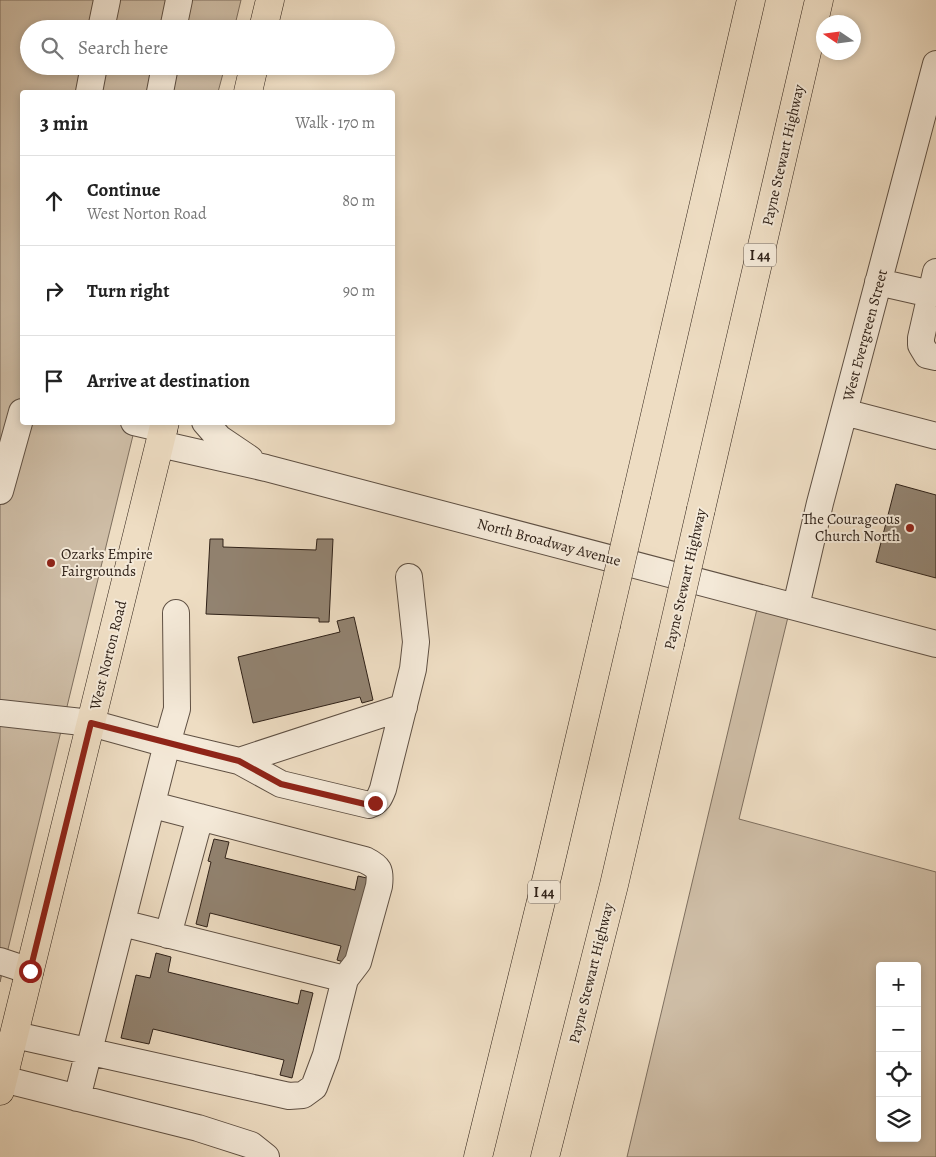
<!DOCTYPE html>
<meta charset="utf-8">
<style>
:root{--surface:#fff;--page:#f2f2f2;--text:#222;--muted:#767676;--line:#e0e0e0}
body{margin:0;font-family:Alegreya,serif;background:var(--page);color:var(--text)}
.controls{position:absolute;right:15px;bottom:15px;display:grid;overflow:hidden;border-radius:5px;box-shadow:0 2px 8px #0003}
.controls button{width:45px;height:45px;display:grid;place-items:center;padding:0;border:0;border-bottom:1px solid var(--line);background:var(--surface);color:var(--text);font:25px sans-serif}
.compass{position:absolute;left:816px;top:15px;width:45px;height:45px;border-radius:50%;background:var(--surface);box-shadow:0 2px 8px #0003;rotate:283deg}
.stop{position:absolute;width:15px;height:15px;margin:-11px;border:4px solid #8f2418;border-radius:50%;background:#fff}
.stop.end{background:#8f2418;border-color:#fff;box-shadow:0 1px 5px #0008}
.list{margin:0;padding:0;list-style:none}
h2{display:flex;justify-content:space-between;align-items:center;height:65px;margin:0;padding:0 20px;font-size:21px}
h2 small{font-size:16px;font-weight:400;color:var(--muted)}
.list li{display:grid;grid-template-columns:32px 1fr auto;gap:15px;align-items:center;box-sizing:border-box;height:90px;padding:0 20px;border-top:1px solid var(--line)}
.list b{display:block;font-size:19px;white-space:nowrap}
.list p{margin:0;font-size:16px;white-space:nowrap;color:var(--muted)}
.list em{font-size:16px;font-style:normal;color:var(--muted)}
.icon{flex:none;width:28px;height:28px;fill:none;stroke:currentColor;stroke-width:2;stroke-linecap:round;stroke-linejoin:round}
.map{position:relative;flex:none;width:936px;height:1157px;overflow:hidden}
.search{position:absolute;background:var(--surface);box-shadow:0 2px 8px #0003;left:20px;top:20px;width:375px;height:55px;display:flex;align-items:center;gap:12px;box-sizing:border-box;padding:0 18px;border-radius:28px;color:var(--muted);font-size:19px}
.panel{position:absolute;background:var(--surface);box-shadow:0 2px 8px #0003;left:20px;top:90px;width:375px;height:335px;border-radius:5px}
.map>svg:first-child{display:block}
.green{fill:#cebda6;stroke:#7e6f5f;fill-rule:evenodd}
.building{fill:#928371;stroke:#2f2118}
.lines{fill:none;stroke-linecap:round;stroke-linejoin:round}
.minor-casing{stroke:#5f5043;stroke-width:28}
.major-casing{stroke:#2f2118;stroke-width:29}
.highway-casing{stroke:#2f2118;stroke-width:29}
.minor{stroke:#f4e9d8;stroke-width:26}
.major{stroke:#eeddc3;stroke-width:28}
.highway{stroke:#eeddc3;stroke-width:28}
.highway-bridge-casing{stroke:#2f2118;stroke-width:29;stroke-linecap:butt}
.highway-bridge{stroke:#eeddc3;stroke-width:28}
.route{stroke:#8f2418;stroke-width:6}
.poi-dot{fill:#8f2418;stroke:#f4e9d8;stroke-width:2}
.labels{text-anchor:middle;dominant-baseline:central;stroke-width:4;stroke-linejoin:round;paint-order:stroke}
.shield{fill:#f4e9d8;stroke:#6a5d52;stroke-width:1}
.shield-label{font-size:14px;font-weight:bold;fill:#2f2118}
.street-label{font-size:15px;fill:#2f2118;stroke:#f4e9d8}
.poi-label{font-size:15px;fill:#2f2118;stroke:#f4e9d8;text-anchor:end}
</style>
<div class="map">
<svg width="936" height="1157" viewBox="0 0 936 1157">
<rect width="100%" height="100%" fill="#eeddc3"/>
<filter id="stains"><feTurbulence type="fractalNoise" baseFrequency=".004" numOctaves="4"/><feColorMatrix values="0 0 0 0 .2 0 0 0 0 .09 0 0 0 0 .02 0 0 0 .5 -.17"/></filter>
<radialGradient id="worn" r=".72"><stop offset=".6" stop-color="#630" stop-opacity="0"/><stop offset="1" stop-color="#630" stop-opacity=".3"/></radialGradient>
<path class="green" d="M0 0H241L234 29H29V66H225L218 92H22V422L136 423 0 982Z
M757 609 788 617 739 819 936 872V1157H627ZM880 966H917V1138H880Z"/>
<path class="building" d="M896 484 936 495V578L876 562Z
M210 539H223V547L316 550 317 539H333L329 622H319V618L206 614Z
M354 617 373 700 362 703 360 697 253 723 238 657 340 632 337 621Z
M214 839 229 842 225 858 355 890 358 876 371 879 350 964 337 960 341 946 210 913 207 927 196 924 211 862 208 861Z
M156 953 171 957 168 972 298 1004 301 990 313 993 292 1078 280 1075 284 1060 153 1029 149 1044 121 1038 136 975 150 978Z"/>
<g class="lines">
<defs>
<path id="minor" d="M101 29 107 0
M173 29 179 0
M89 92 94 66
M160 92 165 66
M936 272 921 338V345L927 355 936 357
M878 282 931 294
M844 412 936 436
M134 422 164 429
M205 422 219 438 250 459
M160 444 266 468 936 644
M0 491 22 412
M796 606 820 503 936 64
M0 713 91 723 167 744 177 709 176 613
M239 761 404 707
M153 805 365 860C379 867 381 870 379 886L358 962 345 979
M168 935 200 817
M0 961 30 971
M15 1035 289 1096 303 1095 314 1087 326 1055 345 979 122 923
M3 1079 198 1128 251 1145 266 1157
M77 1098 167 744 239 761 281 784 369 805C378 802 380 797 383 789L413 669 416 642 409 577"/>
<path id="major" d="M263 29 270 0
M248 92 254 66
M0 1091 165 422"/>
<path id="highway" d="M637 493 751 0
M701 509 819 0
M478 1157 548 873 606 626
M545 1157 614 885 670 644"/>
</defs>
<use href="#minor" class="minor-casing"/>
<use href="#major" class="major-casing"/>
<use href="#highway" class="highway-casing"/>
<use href="#minor" class="minor"/>
<use href="#major" class="major"/>
<use href="#highway" class="highway"/>
<defs>
<path id="highway-bridge" d="M606 626 637 493
M670 644 701 509"/>
</defs>
<use href="#highway-bridge" class="highway-bridge-casing"/>
<use href="#highway-bridge" class="highway-bridge"/>
</g>
<g class="lines">
<path class="route" d="M30 971 91 723 239 761 281 784 369 805 375 803"/>
</g>
<g class="poi-dot">
<circle cx="910" cy="528" r="5"/>
<circle cx="51" cy="563" r="5"/>
</g>
<g class="labels">
<g class="shield">
<rect x="744" y="243.5" width="32" height="23" rx="4"/>
<rect x="528" y="880.5" width="32" height="23" rx="4"/>
</g>
<g class="shield-label">
<text x="760" y="255">I 44</text>
<text x="544" y="892">I 44</text>
</g>
<g class="street-label">
<text transform="translate(783 155) rotate(-77)">Payne Stewart Highway</text>
<text transform="translate(865 335) rotate(-75)">West Evergreen Street</text>
<text transform="translate(549 542) rotate(15)">North Broadway Avenue</text>
<text transform="translate(685 579) rotate(-77)">Payne Stewart Highway</text>
<text transform="translate(108 655) rotate(-76)">West Norton Road</text>
<text transform="translate(591 973) rotate(-76)">Payne Stewart Highway</text>
</g>
<g class="poi-label">
<text x="900" y="519">The Courageous<tspan x="900" dy="17">Church North</tspan></text>
<text x="61" y="554" text-anchor="start">Ozarks Empire<tspan x="61" dy="17">Fairgrounds</tspan></text>
</g>
</g>
<rect width="100%" height="100%" filter="url(#stains)"/>
<rect width="100%" height="100%" fill="url(#worn)"/>
</svg>
<div class="controls">
<button>+</button>
<button>−</button>
<button><svg class="icon" aria-label="locate" viewBox="0 0 24 24"><circle cx="12" cy="12" r="6"/><path d="M12 2v4M12 18v4M2 12h4M18 12h4"/></svg></button>
<button><svg class="icon" aria-label="layers" viewBox="0 0 24 24"><path d="M12 4l9 5-9 5-9-5zM3 14l9 5 9-5"/></svg></button>
</div>
<svg class="compass" viewBox="-18 -18 36 36"><path d="M0-13l5 13h-10z" fill="#e53935"/><path d="M0 13l5-13h-10z" fill="#767676"/></svg>
<div class="stop" style="left:30px;top:971px"></div>
<div class="stop end" style="left:375px;top:803px"></div>
<div class="search"><svg class="icon" aria-label="search" viewBox="0 0 24 24"><circle cx="10" cy="10" r="6"/><path d="M15 15l6 6"/></svg>Search here</div>
<section class="panel">
<h2>3 min<small>Walk · 170 m</small></h2>
<ul class="list">
<li><svg class="icon" aria-label="ahead" viewBox="0 0 24 24"><path d="M12 20V5M6 11l6-6 6 6"/></svg><div><b>Continue</b><p>West Norton Road</p></div><em>80 m</em></li>
<li><svg class="icon" aria-label="right" viewBox="0 0 24 24"><path d="M7 20v-9h11M14 6l5 5-5 5"/></svg><div><b>Turn right</b></div><em>90 m</em></li>
<li><svg class="icon" aria-label="arrive" viewBox="0 0 24 24"><path d="M6 21V4h12l-3 4 3 4H6"/></svg><div><b>Arrive at destination</b></div></li>
</ul>
</section>
</div>
